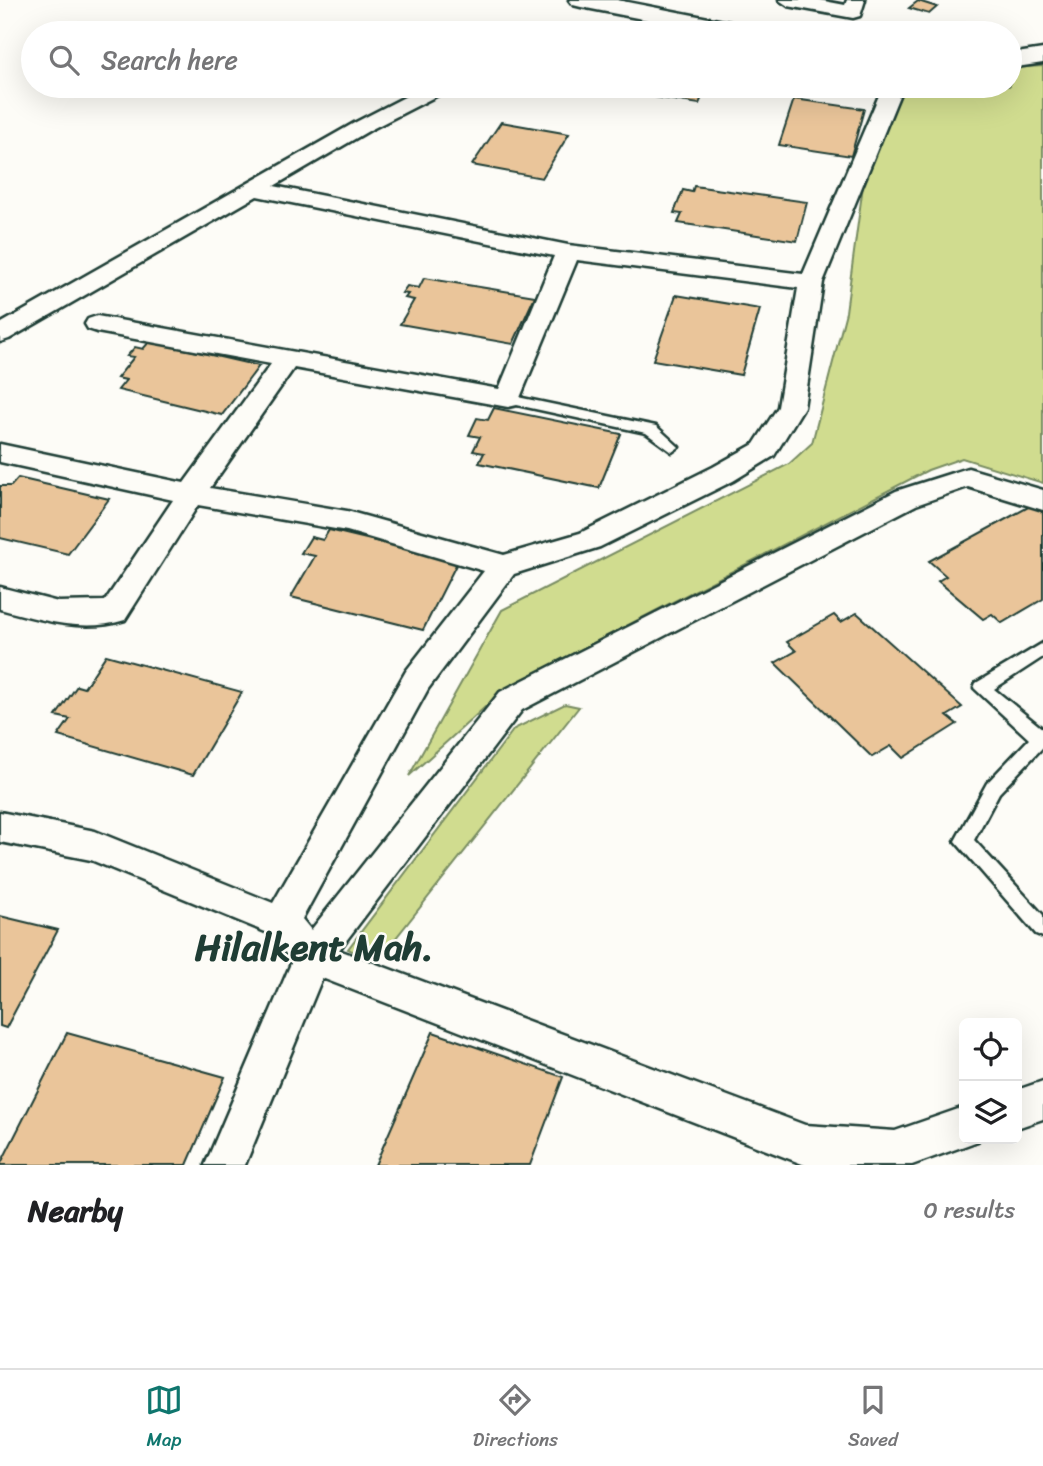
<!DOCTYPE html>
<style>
:root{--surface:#fff;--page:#f2f2f2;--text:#202124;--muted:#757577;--line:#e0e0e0;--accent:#0f766e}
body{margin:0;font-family:Sriracha,sans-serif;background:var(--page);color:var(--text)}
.controls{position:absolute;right:21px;bottom:21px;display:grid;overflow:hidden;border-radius:10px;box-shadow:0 7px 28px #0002}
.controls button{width:63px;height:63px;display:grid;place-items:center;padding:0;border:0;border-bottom:2px solid var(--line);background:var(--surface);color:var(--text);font:35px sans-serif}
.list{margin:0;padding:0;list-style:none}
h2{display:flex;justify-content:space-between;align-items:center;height:91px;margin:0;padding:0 28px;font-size:30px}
h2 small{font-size:23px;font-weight:400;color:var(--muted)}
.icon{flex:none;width:38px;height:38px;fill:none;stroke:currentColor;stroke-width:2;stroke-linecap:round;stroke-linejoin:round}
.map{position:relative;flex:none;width:1043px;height:1165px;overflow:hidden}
.search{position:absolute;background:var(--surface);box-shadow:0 7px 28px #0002;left:21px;right:21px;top:21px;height:77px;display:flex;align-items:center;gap:18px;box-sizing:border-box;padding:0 24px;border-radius:38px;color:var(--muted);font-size:26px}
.sheet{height:203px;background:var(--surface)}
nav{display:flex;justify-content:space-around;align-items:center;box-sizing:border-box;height:98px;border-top:2px solid var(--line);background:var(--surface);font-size:19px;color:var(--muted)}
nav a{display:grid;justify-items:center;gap:4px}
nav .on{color:var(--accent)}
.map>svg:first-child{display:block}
.green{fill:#d0dc8f;stroke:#788c62;stroke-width:2}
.building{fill:#eac59a;stroke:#1f3d34;stroke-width:2}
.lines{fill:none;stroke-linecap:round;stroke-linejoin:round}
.service-casing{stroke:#1f3d34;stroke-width:5}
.minor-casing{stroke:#1f3d34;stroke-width:5}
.tertiary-casing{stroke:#1f3d34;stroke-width:5}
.service{fill:#fdfcf7;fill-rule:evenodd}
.minor{fill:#fdfcf7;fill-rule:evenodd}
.tertiary{fill:#fdfcf7;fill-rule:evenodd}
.labels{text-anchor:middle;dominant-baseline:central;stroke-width:5;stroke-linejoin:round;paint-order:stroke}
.near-district-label{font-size:37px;font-weight:bold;fill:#1f3d34;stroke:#fdfcf7}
</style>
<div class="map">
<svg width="1043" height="1165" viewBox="0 0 1043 1165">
<rect width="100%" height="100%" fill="#fdfcf7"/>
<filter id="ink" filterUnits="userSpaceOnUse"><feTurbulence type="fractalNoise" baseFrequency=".0143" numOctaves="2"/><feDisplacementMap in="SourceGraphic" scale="14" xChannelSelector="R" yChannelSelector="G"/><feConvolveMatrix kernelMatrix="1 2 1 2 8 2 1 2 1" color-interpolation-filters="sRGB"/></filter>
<g filter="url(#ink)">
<path class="green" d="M1043 66V483L962 458 928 470 506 688 409 776 502 610 789 464 812 443 846 312 866 163 898 93 912 86H1010V68Z
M565 704 579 707 376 963 348 949 514 729Z"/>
<path class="building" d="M918 1 937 7 929 14 909 8Z
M611 86H707L699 104 609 90Z
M794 99 864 109 851 156 779 145Z
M501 122 569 134 542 178 472 165Z
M694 186 807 202 797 241 678 223 682 214 674 213 683 190 692 192Z
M424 278 535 296 513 344 400 324 414 300 405 298 408 294 402 293 407 286 419 288Z
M676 295 760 309 741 375 653 360Z
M150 341 259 366 222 415 118 390 126 380 117 378 134 357 127 356 135 347 143 349Z
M494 408 621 434 599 488 479 463 484 453 473 451 480 437 469 435 477 418 488 420Z
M18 478 109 499 68 554 0 538V486H11Z
M1032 505 1043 513V599L1002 623 992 614 983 619 938 581 946 576 929 561Z
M329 530 458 561 423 630 291 597 315 556 301 553 311 537 323 540Z
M857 613 962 707 947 716 957 724 903 758 891 746 872 757 775 663 796 651 787 642 834 615 841 622Z
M106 655 242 692 193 775 58 736 70 719 56 716 77 686 84 688Z
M0 916 58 930 6 1028 0 1026Z
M433 1032 563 1077 530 1165H375Z
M67 1033 225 1077 187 1165H0Z"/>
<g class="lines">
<defs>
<path id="service" d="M508 395 656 426 679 447 672 452 646 433 503 402 501 399 503 396Z
M1043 643V657L994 689 1043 729V747L999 793 974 840 1043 915V937L1036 934 955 841 987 783 1029 739 974 688 976 683Z"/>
<path id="minor" d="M779 0H819L845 5 847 0H865L860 16 853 18 788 6Z
M426 86H451L448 90 370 130 274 186 568 245 803 274 883 86H903L823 282 804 407 774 456 733 481 600 547 514 574 428 689 302 919 311 930 500 692 896 491 968 468 1043 490V510L968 487 916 505 522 710 339 950 805 1125 895 1131 964 1107V1139H979L978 1141 912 1165H805L322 978 245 1165H205L292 961 268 933 91 860 0 842V812L95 831 273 903 406 671 484 571 347 531 198 505 125 620C83 633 40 620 0 609V587L58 602 105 601 173 500 0 462V444L184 483 271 364 97 332 88 329 85 324 88 319 97 316 499 389 554 256 257 196 9 339 0 342V324L356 122ZM577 260 798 288 778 407 754 444 713 467 580 533 504 555 347 511 210 488 294 368 508 407 517 405Z
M1043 1081V1119L1017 1128V1090Z"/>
<path id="tertiary" d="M569 0H617L749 26 757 28 761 33H714L581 7 573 5Z
M1043 49V63L1010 68V54Z"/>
</defs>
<use href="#service" class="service-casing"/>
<use href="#minor" class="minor-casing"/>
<use href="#tertiary" class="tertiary-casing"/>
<use href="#service" class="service"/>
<use href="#minor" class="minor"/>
<use href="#tertiary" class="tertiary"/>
</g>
</g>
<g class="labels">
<g class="near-district-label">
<text x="314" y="947">Hilalkent Mah.</text>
</g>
</g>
</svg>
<div class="controls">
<button><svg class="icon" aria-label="locate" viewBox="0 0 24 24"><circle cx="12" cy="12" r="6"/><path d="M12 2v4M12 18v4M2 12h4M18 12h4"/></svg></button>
<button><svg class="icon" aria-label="layers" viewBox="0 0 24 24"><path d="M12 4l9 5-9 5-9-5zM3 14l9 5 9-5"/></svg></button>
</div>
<div class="search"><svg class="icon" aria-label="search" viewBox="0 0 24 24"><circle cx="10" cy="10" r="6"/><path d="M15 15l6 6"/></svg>Search here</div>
</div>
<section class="sheet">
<h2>Nearby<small>0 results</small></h2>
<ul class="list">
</ul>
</section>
<nav>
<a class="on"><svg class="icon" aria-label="map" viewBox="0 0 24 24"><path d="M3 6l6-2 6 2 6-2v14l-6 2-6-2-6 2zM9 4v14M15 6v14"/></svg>Map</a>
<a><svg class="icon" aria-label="directions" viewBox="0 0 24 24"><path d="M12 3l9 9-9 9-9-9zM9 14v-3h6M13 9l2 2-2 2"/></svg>Directions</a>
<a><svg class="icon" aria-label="saved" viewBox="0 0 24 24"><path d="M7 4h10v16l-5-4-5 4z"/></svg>Saved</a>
</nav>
